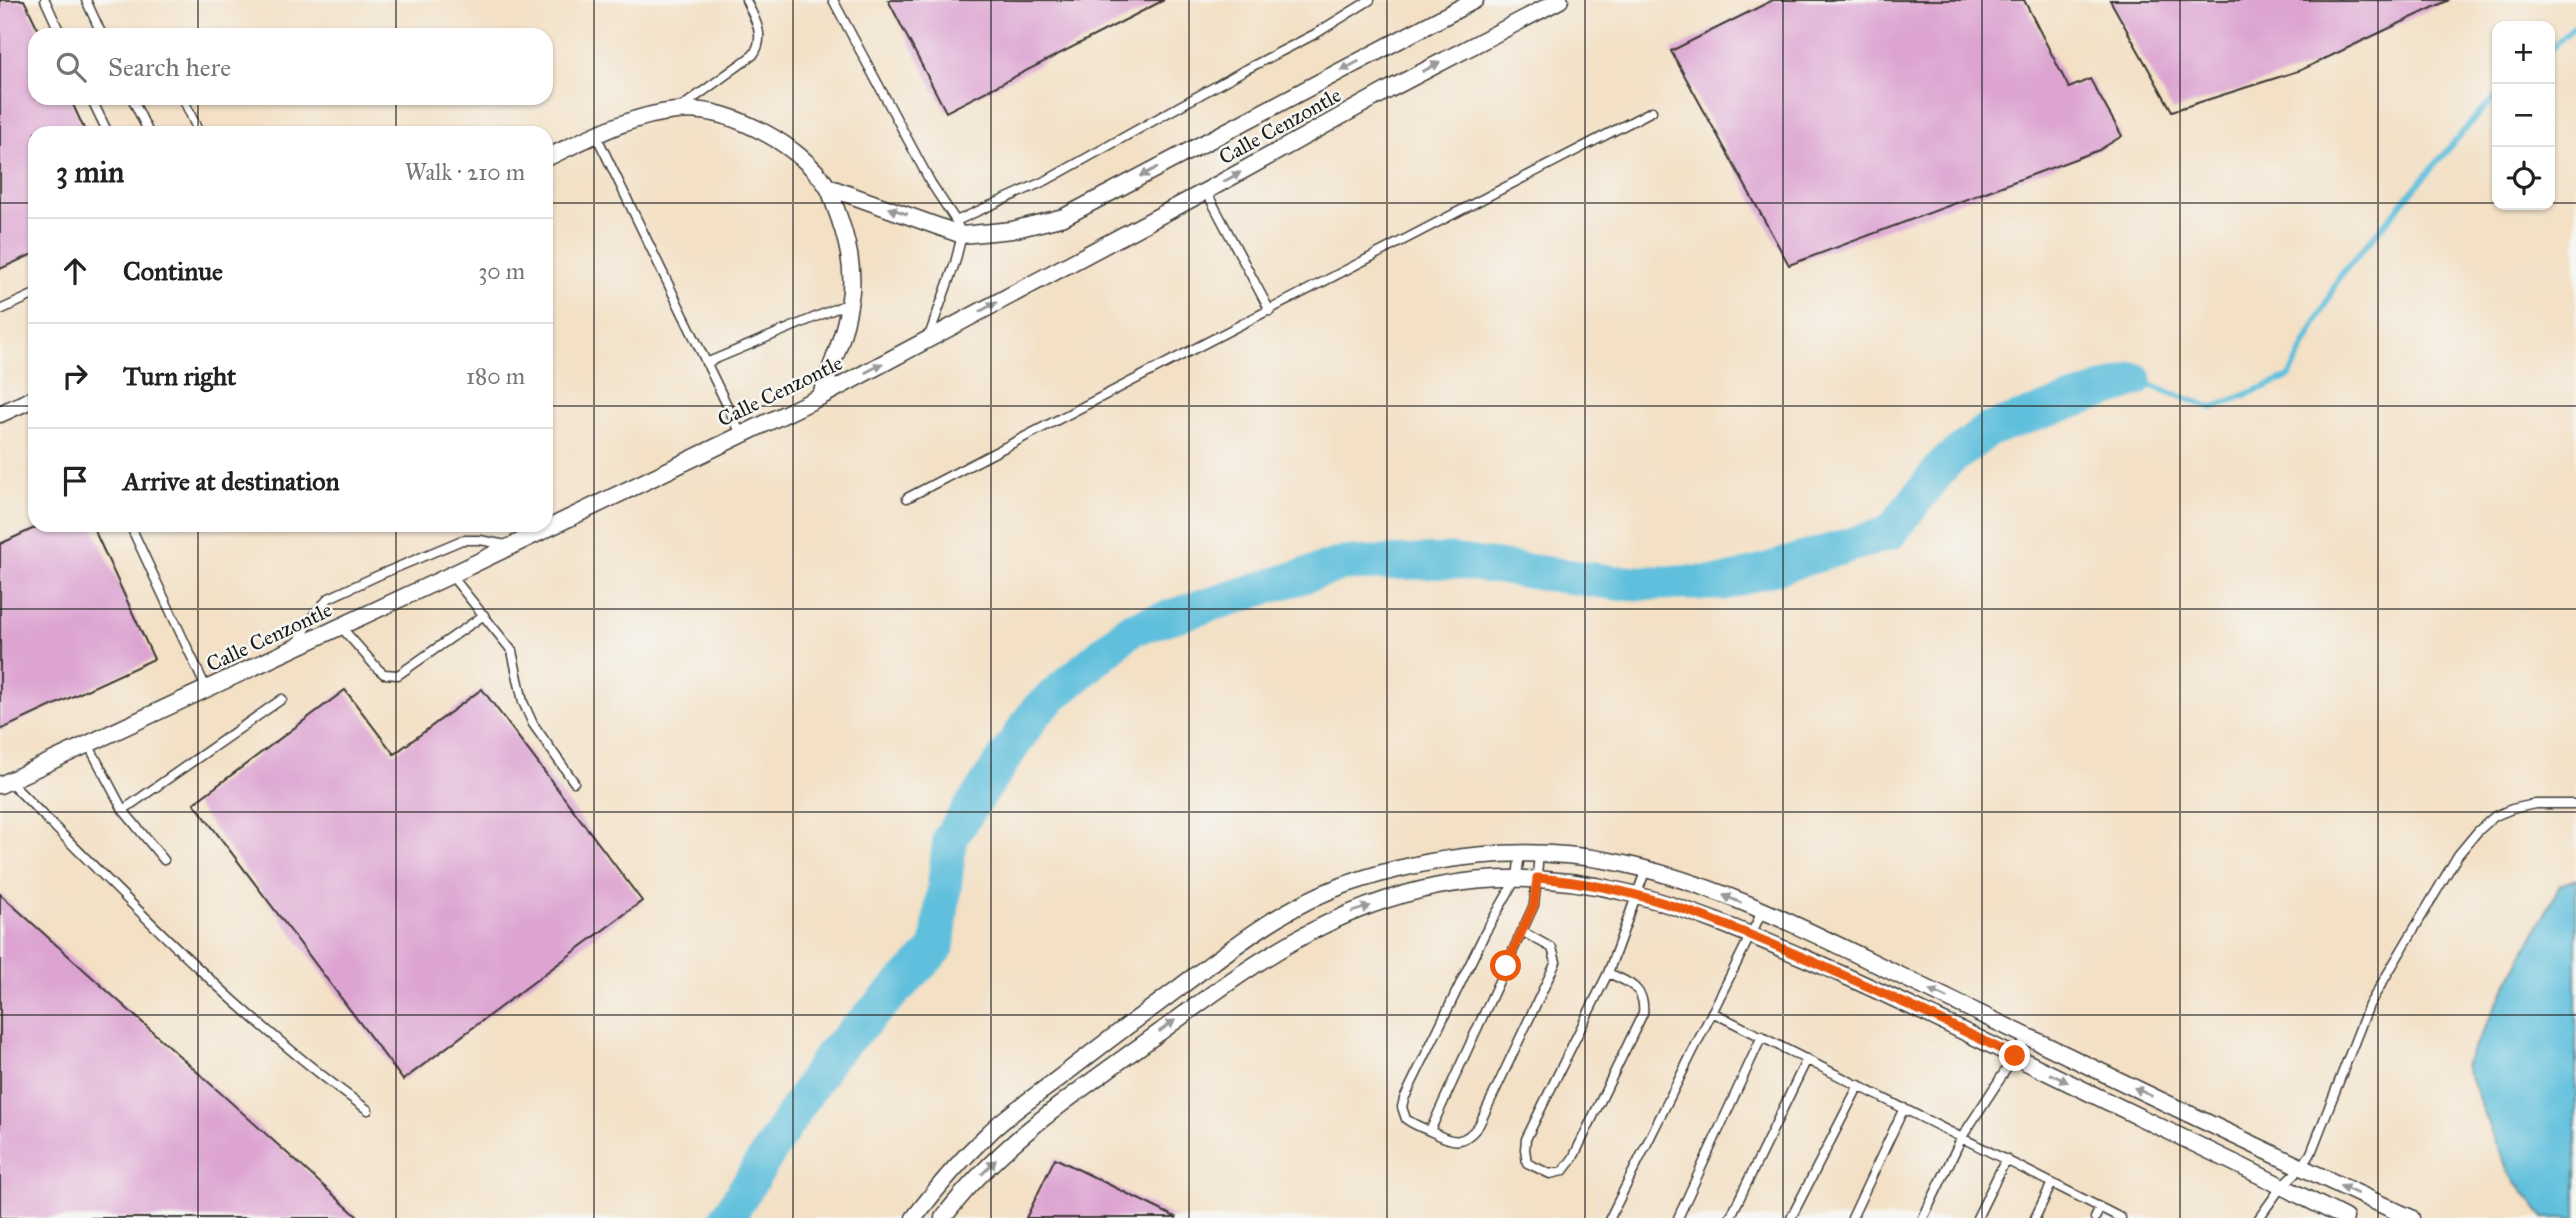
<!DOCTYPE html>
<meta charset="utf-8">
<style>
:root{--surface:#fff;--page:#f2f2f2;--text:#222;--muted:#767676;--line:#e0e0e0}
body{margin:0;font-family:"IM FELL Great Primer",serif;background:var(--page);color:var(--text)}
.controls{position:absolute;right:21px;top:21px;display:grid;overflow:hidden;border-radius:14px;box-shadow:0 2px 5px #0004}
.controls button{width:63px;height:63px;display:grid;place-items:center;padding:0;border:0;border-bottom:2px solid var(--line);background:var(--surface);color:var(--text);font:35px sans-serif}
.stop{position:absolute;width:21px;height:21px;margin:-16px;border:5px solid #ea580c;border-radius:50%;background:#fff}
.stop.end{background:#ea580c;border-color:#fff;box-shadow:0 2px 7px #0008}
.list{margin:0;padding:0;list-style:none}
h2{display:flex;justify-content:space-between;align-items:center;height:91px;margin:0;padding:0 28px;font-size:30px}
h2 small{font-size:23px;font-weight:400;color:var(--muted)}
.list li{display:grid;grid-template-columns:46px 1fr auto;gap:21px;align-items:center;box-sizing:border-box;height:105px;padding:0 28px;border-top:2px solid var(--line)}
.list b{display:block;font-size:26px;white-space:nowrap}
.list em{font-size:23px;font-style:normal;color:var(--muted)}
.icon{flex:none;width:38px;height:38px;fill:none;stroke:currentColor;stroke-width:2;stroke-linecap:round;stroke-linejoin:round}
.map{position:relative;flex:none;width:2576px;height:1218px;overflow:hidden}
.search{position:absolute;background:var(--surface);box-shadow:0 2px 5px #0004;left:28px;top:28px;width:525px;height:77px;display:flex;align-items:center;gap:18px;box-sizing:border-box;padding:0 24px;border-radius:21px;color:var(--muted);font-size:26px}
.panel{position:absolute;background:var(--surface);box-shadow:0 2px 5px #0004;left:28px;top:126px;width:525px;height:406px;border-radius:21px}
.map>svg:first-child{display:block}
.water{fill:#5ebfdc;stroke:#3d6e7c;stroke-width:2}
.lines{fill:none;stroke-linecap:round;stroke-linejoin:round}
.stream{stroke:#5ebfdc;stroke-width:6}
.river{stroke:#5ebfdc;stroke-width:35}
.building{fill:#dda4d1}
.lane-casing{stroke:#3c3935;stroke-width:11}
.street-casing{stroke:#3c3935;stroke-width:19}
.lane{stroke:#fff;stroke-width:8}
.street{stroke:#fff;stroke-width:16}
.oneway{fill:#999}
.route{stroke:#ea580c;stroke-width:9}
.grid{fill:none;stroke:#1c1c1c;stroke-width:2;stroke-opacity:0.55}
.labels{text-anchor:middle;dominant-baseline:central;stroke-width:5;stroke-linejoin:round;paint-order:stroke}
.street-label{font-size:21px;fill:#1c1c1c;stroke:#f6f6f2}
</style>
<div class="map">
<svg width="2576" height="1218" viewBox="0 0 2576 1218">
<rect width="100%" height="100%" fill="#f6f6f2"/>
<filter id="ink" filterUnits="userSpaceOnUse"><feTurbulence type="fractalNoise" baseFrequency=".0143" numOctaves="2"/><feDisplacementMap in="SourceGraphic" scale="14" xChannelSelector="R" yChannelSelector="G"/><feConvolveMatrix kernelMatrix="1 2 1 2 8 2 1 2 1" color-interpolation-filters="sRGB"/></filter>
<filter id="wash" filterUnits="userSpaceOnUse"><feTurbulence type="fractalNoise" baseFrequency=".00686" numOctaves="4" result="noise"/><feDisplacementMap in="SourceGraphic" scale="28" xChannelSelector="R" yChannelSelector="G"/><feGaussianBlur stdDeviation="1.57" result="paint"/><feColorMatrix in="noise" values="0 0 0 0 0 0 0 0 0 0 0 0 0 0 0 0 0 1.4 0 .05"/><feComposite in="paint" operator="in"/></filter>
<g filter="url(#wash)">
<rect width="100%" height="100%" fill="#f3e0c5"/>
<path class="water" d="M2576 879V1218H2544L2508 1171 2465 1065 2560 885Z"/>
<g class="lines">
<path class="stream" d="M2550 49 2576 25
M2135 380 2213 408 2289 377 2339 277 2480 112 2497 96"/>
<path class="river" d="M727 1218 830 1056 937 948 950 838 1037 710 1131 629 1342 564 1451 561 1617 583H1724L1890 533 1944 464 1988 430 2135 380"/>
</g>
<g id="blocks">
<path class="building" d="M0 0H24L41 35H35V98H70L86 133H35V253L0 269Z
M888 0H1164L946 112Z
M1773 0H2024L2069 88 2090 79 2122 136 2099 150 1789 265 1671 51Z
M2110 0H2449L2301 70 2172 111Z
M41 525H92L154 659 0 730V544Z
M482 689 642 901 403 1080 194 803 345 690 394 754Z
M0 894 359 1218H0Z
M1055 1158 1177 1218H1026Z"/>
</g>
</g>
<g filter="url(#ink)">
<use href="#blocks" fill-opacity="0" stroke="#3c3935" stroke-width="2"/>
<g class="lines">
<defs>
<path id="lane" d="M45 0 61 35
M86 0 102 35
M833 0 931 183 956 221 962 235 955 263 929 336
M91 98 108 133
M132 98 149 133
M183 98 199 133
M679 109 753 55C767 36 754 18 746 0
M596 135 741 434
M1206 191 1270 311
M956 221 1047 180 1241 72 1315 34 1370 0
M0 310 35 294
M706 363 849 303
M907 498 1652 111
M130 525 207 690
M451 575 512 651 523 702 533 724 574 782
M341 627 378 669 384 674 398 675 484 615
M297 644 315 613 329 598 379 575 462 540H480L506 545
M88 744 123 810 164 860
M9 781C124 896 236 1015 368 1110
M123 810 282 699
M1520 853 1517 877 1485 933 1404 1099 1402 1107 1406 1119C1414 1125 1423 1128 1432 1132 1453 1143 1463 1146 1479 1125L1556 962 1552 948 1523 932
M1608 973C1627 981 1646 988 1643 1013L1573 1158 1563 1171 1550 1174 1527 1163 1525 1149 1526 1139 1608 973 1646 869
M1712 1012 2121 1218
M1430 1131 1534 905 1539 854
M1610 1218 1762 912
M1678 1218 1762 1036
M1730 1218 1807 1059
M1791 1218 1859 1085
M1852 1218 1904 1108
M1923 1218 1962 1137 2028 1036
M1977 1218 2006 1159
M2035 1218 2052 1183
M2095 1218 2100 1208
M2259 1218 2282 1186 2301 1168 2311 1153 2369 1005 2458 855 2478 831 2495 816 2512 809 2535 804H2576"/>
<path id="street" d="M546 158C587 139 630 115 676 111 709 107 739 119 767 134 789 146 814 166 827 186 831 192 833 200 835 206 847 238 856 271 849 305 844 337 831 367 820 397
M828 187 962 235 1012 230 1064 217 1475 0
M0 414 35 398
M0 785 451 575 820 397 1206 191 1390 89 1560 0
M914 1218C936 1189 960 1160 987 1135 1007 1115 1031 1099 1054 1082 1088 1056 1121 1030 1156 1005 1216 961 1278 907 1350 883 1432 855 1525 845 1610 861 1721 882 1825 940 1926 988 2088 1065 2248 1144 2411 1218
M943 1218C1001 1141 1083 1088 1160 1032 1249 967 1328 907 1439 886 1576 860 1684 906 1807 959 1878 990 1947 1023 2016 1057 2125 1111 2236 1162 2345 1218"/>
</defs>
<use href="#lane" class="lane-casing"/>
<use href="#street" class="street-casing"/>
<use href="#lane" class="lane"/>
<use href="#street" class="street"/>
</g>
<defs><path id="oneway-solid" d="M-6-.8H1V-3.2L6.5 0L1 3.2V.8H-6Z" transform="scale(1.75)"/></defs>
<g class="oneway">
<use href="#oneway-solid" transform="translate(1350 66) rotate(152)"/>
<use href="#oneway-solid" transform="translate(1431 67) rotate(-28)"/>
<use href="#oneway-solid" transform="translate(1149 172) rotate(152)"/>
<use href="#oneway-solid" transform="translate(1232 177) rotate(-29)"/>
<use href="#oneway-solid" transform="translate(898 211) rotate(-161)"/>
<use href="#oneway-solid" transform="translate(988 307) rotate(-28)"/>
<use href="#oneway-solid" transform="translate(874 368) rotate(-28)"/>
<use href="#oneway-solid" transform="translate(1732 899) rotate(-157)"/>
<use href="#oneway-solid" transform="translate(1361 909) rotate(-18)"/>
<use href="#oneway-solid" transform="translate(1938 994) rotate(-155)"/>
<use href="#oneway-solid" transform="translate(1167 1026) rotate(-36)"/>
<use href="#oneway-solid" transform="translate(2059 1078) rotate(26)"/>
<use href="#oneway-solid" transform="translate(2143 1092) rotate(-154)"/>
<use href="#oneway-solid" transform="translate(989 1167) rotate(-46)"/>
<use href="#oneway-solid" transform="translate(2349 1190) rotate(-156)"/>
</g>
</g>
<g class="lines" filter="url(#ink)">
<path class="route" d="M1506 966 1534 905 1537 878C1635 885 1717 920 1807 959 1877 990 1946 1022 2015 1056"/>
</g>
<path class="grid" d="M198 0V35M396 0V35M594 0V1218M793 0V1218M991 0V1218M1189 0V1218M1387 0V1218M1585 0V1218M1783 0V1218M1982 0V1218M2180 0V1218M2378 0V1218M198 98V133M396 98V133M0 203H35M546 203H2497M2550 203H2576M0 406H35M546 406H2576M198 525V1218M396 525V1218M0 609H2576M0 812H2576M0 1015H2576"/>
<g class="labels">
<g class="street-label">
<text transform="translate(1280 126) rotate(-29)">Calle Cenzontle</text>
<text transform="translate(780 391) rotate(-26)">Calle Cenzontle</text>
<text transform="translate(269 637) rotate(-25)">Calle Cenzontle</text>
</g>
</g>
</svg>
<div class="controls">
<button>+</button>
<button>−</button>
<button><svg class="icon" aria-label="locate" viewBox="0 0 24 24"><circle cx="12" cy="12" r="6"/><path d="M12 2v4M12 18v4M2 12h4M18 12h4"/></svg></button>
</div>
<div class="stop" style="left:1506px;top:966px"></div>
<div class="stop end" style="left:2015px;top:1056px"></div>
<div class="search"><svg class="icon" aria-label="search" viewBox="0 0 24 24"><circle cx="10" cy="10" r="6"/><path d="M15 15l6 6"/></svg>Search here</div>
<section class="panel">
<h2>3 min<small>Walk · 210 m</small></h2>
<ul class="list">
<li><svg class="icon" aria-label="ahead" viewBox="0 0 24 24"><path d="M12 20V5M6 11l6-6 6 6"/></svg><div><b>Continue</b></div><em>30 m</em></li>
<li><svg class="icon" aria-label="right" viewBox="0 0 24 24"><path d="M7 20v-9h11M14 6l5 5-5 5"/></svg><div><b>Turn right</b></div><em>180 m</em></li>
<li><svg class="icon" aria-label="arrive" viewBox="0 0 24 24"><path d="M6 21V4h12l-3 4 3 4H6"/></svg><div><b>Arrive at destination</b></div></li>
</ul>
</section>
</div>
